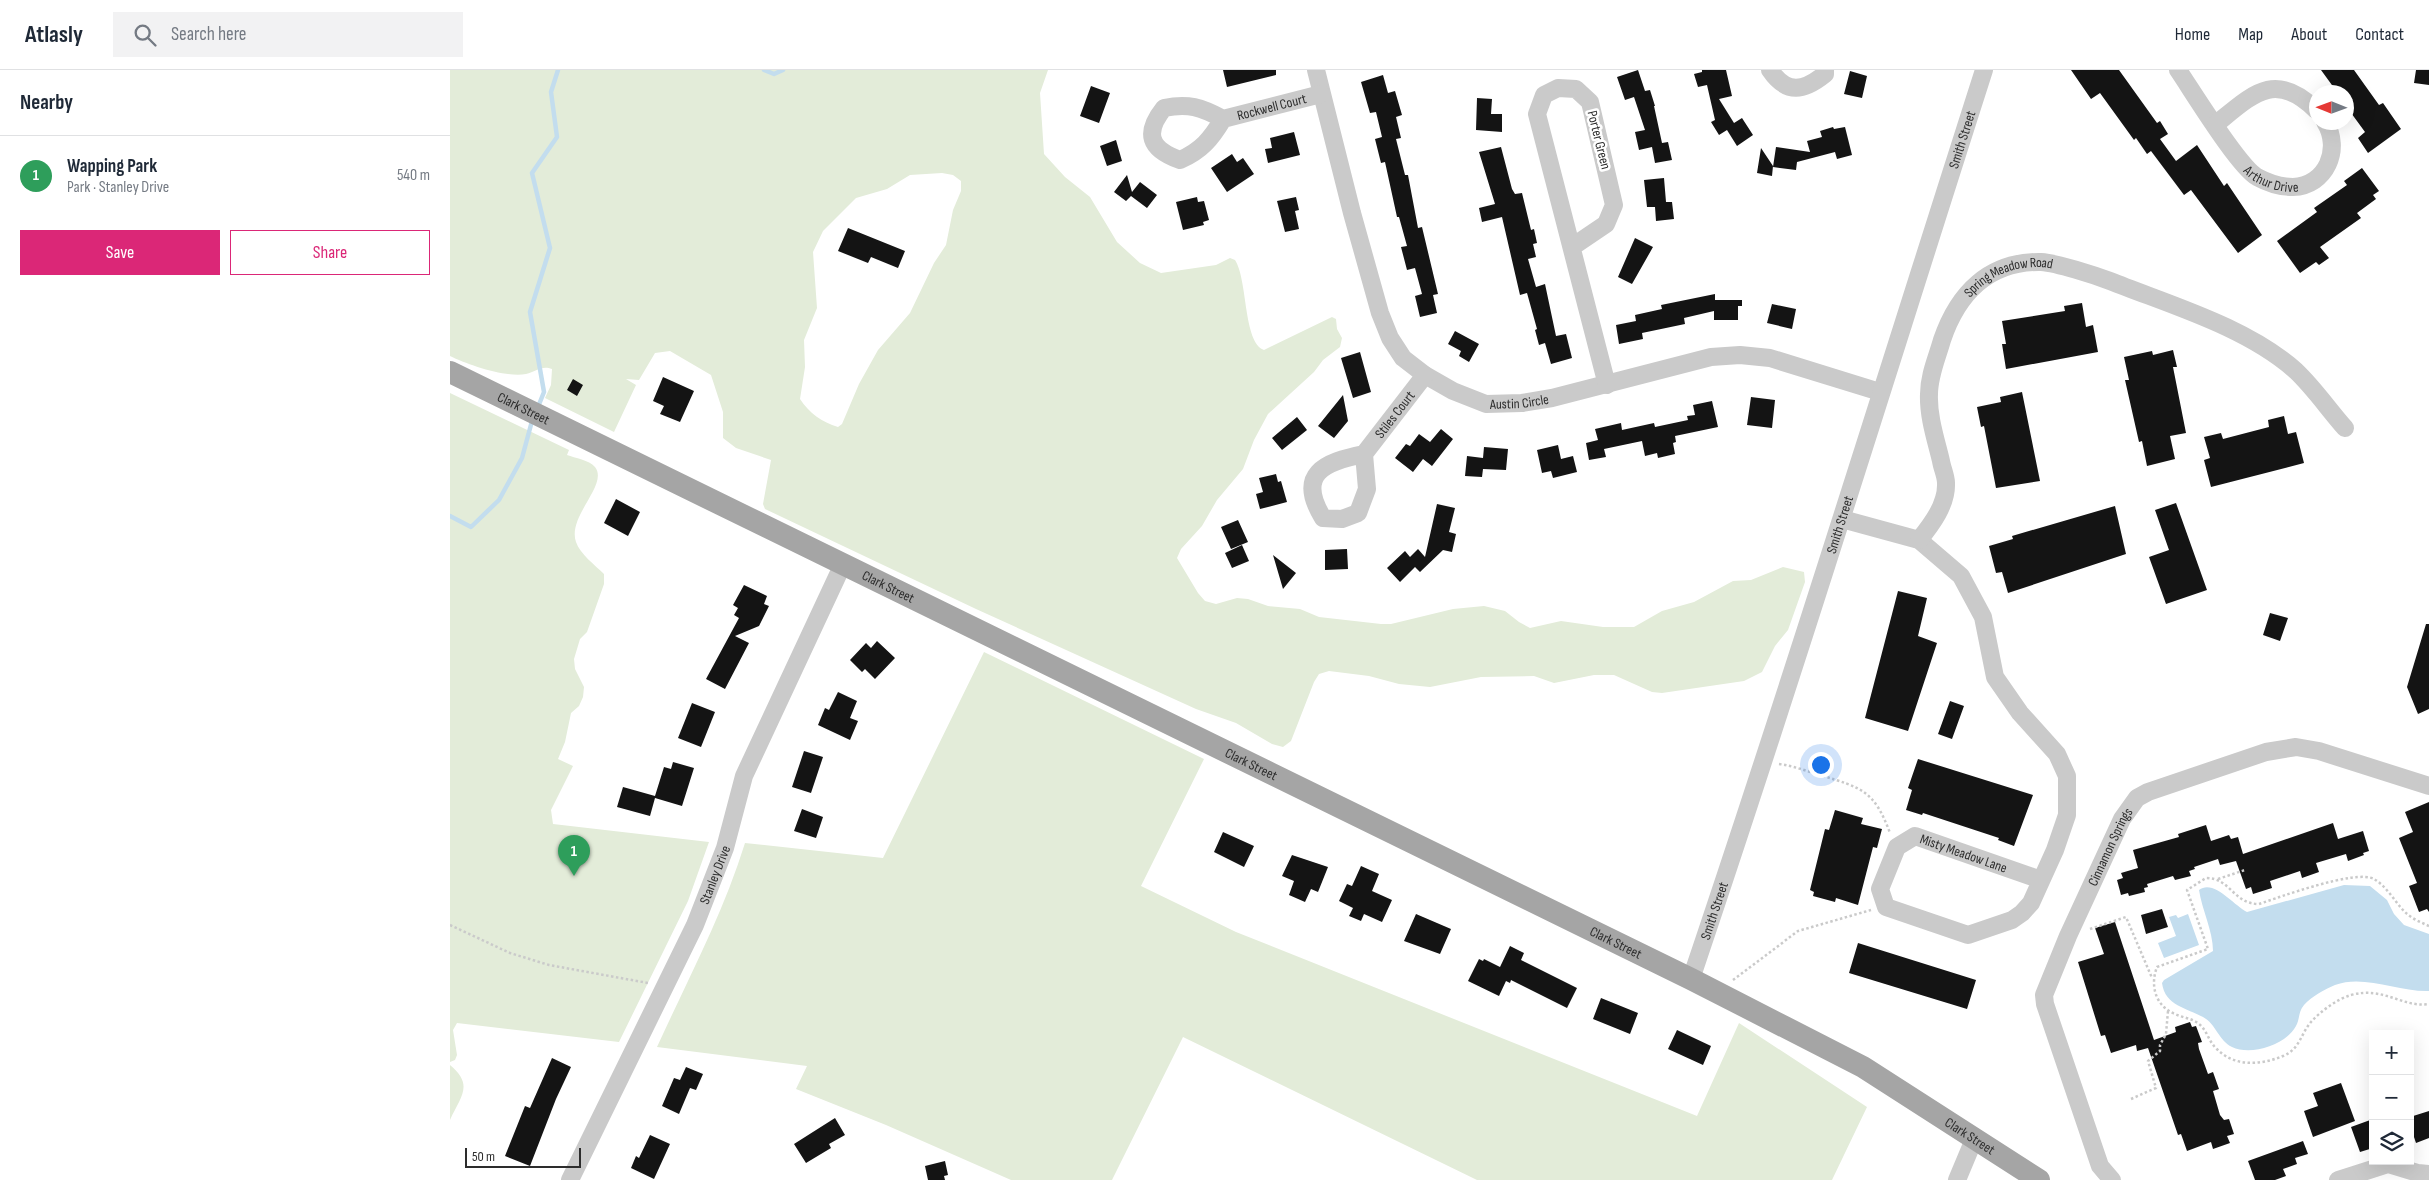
<!DOCTYPE html>
<meta charset="utf-8">
<style>
:root{--surface:#fff;--page:#f2f2f3;--text:#1f2937;--muted:#747a83;--line:#e0e1e3;--accent:#db2777}
body{margin:0;font-family:"Sofia Sans Condensed",sans-serif;background:var(--page);color:var(--text)}
.controls{position:absolute;right:15px;bottom:15px;display:grid;overflow:hidden;border-radius:0px;box-shadow:0 5px 20px #0002}
.controls button{width:45px;height:45px;display:grid;place-items:center;padding:0;border:0;border-bottom:1px solid var(--line);background:var(--surface);color:var(--text);font:25px sans-serif}
.compass{position:absolute;left:1859px;top:15px;width:45px;height:45px;border-radius:50%;background:var(--surface);box-shadow:0 5px 20px #0002;rotate:271deg}
.scale{position:absolute;left:15px;bottom:12px;width:116px;box-sizing:border-box;padding-left:5px;border:2px solid #2d2d2d;border-top:0;font-size:14px;line-height:18px;white-space:nowrap;color:#2d2d2d;-webkit-text-stroke:4px #fff;paint-order:stroke}
.you{position:absolute;left:1370px;top:694px;width:18px;height:18px;margin:-12px;border:4px solid #fff;border-radius:50%;background:#1a73e8;box-shadow:0 0 0 8px #1a73e833}
.badge{display:grid;place-items:center;width:32px;height:32px;border-radius:50%;background:var(--accent);color:#fff;font-size:16px;font-weight:700}
.pin{position:absolute;translate:-50% -41px;filter:drop-shadow(0 1px 2px #0008)}
.pin::after{content:'';position:absolute;top:26px;width:18px;height:15px;background:inherit;clip-path:polygon(0 0,100% 0,50% 100%)}
.list{margin:0;padding:0;list-style:none}
h2{display:flex;justify-content:space-between;align-items:center;height:65px;margin:0;padding:0 20px;font-size:21px}
h2 small{font-size:16px;font-weight:400;color:var(--muted)}
.list li{display:grid;grid-template-columns:32px 1fr auto;gap:15px;align-items:center;box-sizing:border-box;height:80px;padding:0 20px;border-top:1px solid var(--line)}
.list b{display:block;font-size:19px;white-space:nowrap}
.list p{margin:0;font-size:16px;white-space:nowrap;color:var(--muted)}
.list em{font-size:16px;font-style:normal;color:var(--muted)}
.actions{display:flex;gap:10px;padding:15px 20px}
.actions a{flex:1;padding:11px 0;border:1px solid var(--accent);border-radius:0px;text-align:center;font-size:18px;color:var(--accent)}
.actions .main{background:var(--accent);color:#fff}
.icon{flex:none;width:28px;height:28px;fill:none;stroke:currentColor;stroke-width:2;stroke-linecap:round;stroke-linejoin:round}
.map{position:relative;flex:none;width:1979px;height:1110px;overflow:hidden}
header{display:flex;align-items:center;gap:30px;box-sizing:border-box;height:70px;padding:0 25px;background:var(--surface);border-bottom:1px solid var(--line)}
header strong{font-size:24px}
nav{display:flex;gap:28px;margin-inline-start:auto;font-size:18px}
.search{width:350px;height:45px;background:var(--page);display:flex;align-items:center;gap:12px;box-sizing:border-box;padding:0 18px;border-radius:0px;color:var(--muted);font-size:19px}
main{display:flex}
aside{flex:1;background:var(--surface)}
.map>svg:first-child{display:block}
.green{fill:#e3ecd9;fill-rule:evenodd}
.water{fill:#c3ddee}
.lines{fill:none;stroke-linecap:round;stroke-linejoin:round}
.stream{stroke:#c3ddee;stroke-width:4.5}
.building{fill:#141414}
.path{stroke:#cacaca;stroke-width:2.5;stroke-dasharray:2.5 2.5;stroke-linecap:butt}
.minor{stroke:#cacaca;stroke-width:18}
.major{stroke:#a5a5a5;stroke-width:22}
.labels{text-anchor:middle;dominant-baseline:central;stroke-width:5;stroke-linejoin:round;paint-order:stroke}
.street-label{font-size:14px;fill:#2d2d2d;stroke:#fff}
</style>
<header>
<strong>Atlasly</strong>
<div class="search"><svg class="icon" aria-label="search" viewBox="0 0 24 24"><circle cx="10" cy="10" r="6"/><path d="M15 15l6 6"/></svg>Search here</div>
<nav><a>Home</a><a>Map</a><a>About</a><a>Contact</a></nav>
</header>
<main>
<aside>
<h2>Nearby<small></small></h2>
<ul class="list">
<li><span class="badge" style="background:#2e9e5b">1</span><div><b>Wapping Park</b><p>Park · Stanley Drive</p></div><em>540 m</em></li>
</ul>
<div class="actions"><a class="main">Save</a><a>Share</a></div>
</aside>
<div class="map">
<svg width="1979" height="1110" viewBox="0 0 1979 1110">
<rect width="100%" height="100%" fill="#fff"/>
<path class="green" d="M0 0H598L590 23 594 84 615 107 640 127 667 172 690 193 711 203 766 195 780 188 785 190C798 210 793 272 814 280L882 247 886 249 887 259 892 268 890 277 873 290 864 302 818 344 804 370 793 399 767 430 752 456 731 479 727 488 748 523 755 531 766 534 787 528 798 529 818 536 850 539 869 547 931 554H941L1003 539 1034 536 1055 541 1069 552 1080 558 1111 551 1153 557H1184L1212 541 1244 532 1283 511 1301 510 1333 497 1354 502 1355 512 1338 560 1325 576 1312 602 1294 611 1212 623 1202 622 1164 605H1144L1104 613 1084 606 1031 607 980 617 949 614 919 606 879 601 869 604 864 612 841 671 833 677 822 674 786 653 746 639 526 539 315 439 313 434 321 390 286 378 273 368V342L261 305 220 281 205 283 189 310 176 309 186 315 164 362 95 328 101 315 102 299C91 295 86 302 76 304 57 308 18 295 0 286ZM492 103 503 105 511 111V121L503 140 496 175 484 193 460 243 428 280 409 314 392 354 388 357C372 352 359 343 350 329L355 297 354 270 367 238 363 182 373 161 406 128 437 119 460 105Z
M0 323 119 380 117 385C125 388 139 390 145 397 159 415 117 446 126 472 130 484 145 495 154 504V514L137 562 130 569 124 589 125 599 134 617 133 627 129 636 121 643 115 672 108 689 123 696 101 740 103 754 259 772 238 831 169 972 7 953 3 960 7 985 5 990 0 992Z
M534 582 754 689 691 816 786 862 1247 1046 1289 953 1417 1037 1382 1110H1027L733 967 662 1110H561L436 1055 346 1019 357 996 207 977C238 909 273 844 295 773L433 788Z
M0 995C24 1015 11 1026 0 1050Z"/>
<path class="water" d="M1894 815 1920 816 1937 830 1944 844 1954 855 1979 864V921C1948 922 1914 904 1885 915 1875 919 1861 927 1854 935 1848 942 1850 949 1846 956 1836 975 1801 986 1782 977 1769 971 1766 954 1753 947 1737 938 1715 936 1712 913L1714 910 1763 881C1763 861 1752 840 1749 820 1764 809 1783 835 1797 842Z
M1738 844 1749 875 1714 888 1708 873 1726 866 1719 847 1726 845 1728 848Z"/>
<g class="lines">
<path class="stream" d="M314 0 324 4 333 0
M88 337 94 322 80 242 100 178 82 103 107 67 101 22 108 0
M0 446 21 457 49 430 72 388 82 351"/>
</g>
<path class="building" d="M773 0H826V5L777 17Z
M1188 0 1195 21 1200 20 1205 36H1204L1212 73 1218 72 1222 90 1205 93 1202 77 1189 80 1185 62 1195 60 1184 27 1175 30 1167 7Z
M1252 0H1276L1282 26 1269 29 1284 53 1292 48 1303 65 1287 76 1277 60 1269 65 1261 52 1265 50 1257 15 1248 17 1244 4 1252 2Z
M1621 0H1669L1707 53 1710 51 1718 64 1710 69 1726 91 1747 75 1774 116 1777 113 1812 165 1788 183 1741 120 1734 125 1701 81 1697 84 1686 68 1684 70 1650 23 1641 29Z
M1871 0H1904L1929 35 1933 33 1951 59 1918 83 1908 68 1915 62 1896 36V22H1887Z
M1966 0H1979V15L1964 13Z
M1400 1 1417 6 1412 28 1394 24Z
M933 5 938 23 945 21 952 45 946 47 951 68 946 69 955 105H958L968 158 972 157 988 224 983 225 987 243 970 247 965 226 972 224 965 198 957 200 951 177 957 176 949 147H947L935 92 931 93 925 69 932 67 926 42 920 43 911 12Z
M641 16 660 23 649 53 630 46Z
M1027 28 1042 29 1041 44H1052V62L1026 60Z
M1383 57 1384 59 1395 57 1402 85 1387 89 1385 82 1347 92 1346 100 1323 97 1326 77 1360 82 1357 71 1372 67 1370 61Z
M844 62 850 85 818 93 815 79 822 78 820 68Z
M666 70 672 91 657 96 650 76Z
M1051 77 1062 119 1065 124 1072 123 1081 160 1084 159 1087 173 1083 174 1086 187 1078 189 1086 217 1095 214 1106 266 1116 264 1122 288 1101 294 1095 273 1089 275 1085 260 1087 259 1077 223 1070 225 1052 147 1032 152 1029 138 1045 134 1029 82Z
M1311 78 1323 96 1322 106 1307 103Z
M782 84 787 92 793 88 804 104 777 122 761 98Z
M1912 98 1929 121 1923 125 1926 129 1907 143 1911 148 1870 177 1879 188 1869 195 1866 192 1850 203 1827 171 1867 142 1864 138 1897 115 1894 111Z
M677 105 682 122 690 112 707 125 697 138 681 126 676 131 664 122Z
M1214 108 1216 132H1222L1224 149 1206 151 1205 137H1197L1194 110Z
M747 127 748 132 754 131 759 150 753 152 754 155 733 160 726 132Z
M846 127 849 140 845 141 849 159 835 162 827 131Z
M398 158 455 181 448 198 421 187 418 193 388 181Z
M1185 168 1203 177 1182 214 1168 207Z
M1265 224V230H1292V236H1288V250H1264V241L1234 248 1235 254 1192 263 1193 269 1169 274 1166 255 1186 251 1185 245 1212 239 1211 235Z
M1632 233 1636 257 1643 255 1648 282 1556 299 1552 274H1556L1552 251 1615 241 1614 236Z
M1322 234 1346 239 1342 259 1317 253Z
M1005 261 1029 274 1019 292 1009 286 1011 281 998 274Z
M1723 280 1727 297H1723L1736 363 1720 366 1725 389 1697 396 1692 371 1689 372 1675 310H1679L1674 287 1702 281 1703 285Z
M910 282 921 322 903 328 891 288Z
M213 307 244 321 230 352 210 344 214 336 203 331Z
M123 309 133 315 127 326 117 320Z
M1572 322 1590 411 1546 418 1534 356 1531 357 1527 337 1551 332 1550 327Z
M893 325 898 351 884 368 868 356Z
M1301 327 1325 330 1322 358 1297 355Z
M1262 331 1268 357 1225 366 1226 372 1223 373 1225 384 1208 388 1207 383 1195 386 1192 371 1154 379 1156 387 1139 390 1136 373 1148 370 1145 359 1171 353 1172 360 1204 353 1205 357 1238 350 1237 346 1245 345 1243 335Z
M1834 346 1838 364 1846 362 1854 393 1761 417 1754 390 1760 388 1754 367 1771 363 1773 369 1819 357 1818 350Z
M847 347 857 360 832 380 822 368Z
M991 359 1003 369 982 396 973 389 963 402 945 388 956 374 960 376 969 364 980 372Z
M1108 375 1111 389 1123 386 1127 402 1103 408 1101 401 1092 403 1087 380Z
M1034 377 1058 379 1056 400 1033 399 1032 407 1015 406 1017 386 1033 388Z
M826 404 828 412 831 411 837 432 810 439 806 424 813 422 809 408Z
M166 429 190 442 178 466 154 453Z
M1726 433 1757 520 1716 534 1699 487 1719 480 1705 440Z
M987 434 1005 438 999 462 1006 464 1002 482 993 480 970 502 965 497 950 512 937 498 955 481 960 487 968 479 975 487Z
M1665 436 1676 484 1558 523 1552 502 1546 503 1539 476 1563 469 1562 466Z
M788 450 798 472 781 479 771 457Z
M792 475 799 491 782 498 775 483Z
M897 479 898 499 875 500V480Z
M823 485 846 503 833 519Z
M294 515 317 526 314 534 319 536 309 556 285 566 299 573 275 619 256 609 289 548 284 545 288 538 283 535Z
M1448 521 1477 528 1468 566 1487 573 1458 661 1415 648Z
M1820 543 1838 548 1830 571 1813 565Z
M1976 554H1979V639L1968 644 1957 617Z
M427 571 445 588 425 609 415 599 412 602 400 590 416 573 421 578Z
M388 622 407 631 400 648 408 651 400 670 368 655 375 638 379 640Z
M1500 631 1514 636 1502 669 1488 664Z
M242 633 265 642 251 677 228 668Z
M354 681 373 687 361 723 342 717Z
M1468 689 1583 725 1564 776 1548 770 1549 768 1473 743 1472 745 1456 740 1462 720 1458 718Z
M223 692 244 698 232 736 205 728 200 746 167 737 173 717 205 726 214 697 221 699Z
M1979 732V842L1977 839 1969 842 1959 816 1967 813 1949 768 1963 762 1955 742Z
M352 739 373 747 366 768 344 761Z
M1385 740 1413 748 1411 754 1432 759 1427 778 1423 777 1408 835 1386 828 1385 832 1363 826 1364 822 1360 820 1375 759 1379 760Z
M1883 753 1888 769 1913 761 1919 781 1913 783 1914 785 1898 791 1896 784 1866 793 1869 802 1852 808 1850 801 1820 811 1822 818 1803 824 1801 817 1796 819 1786 791 1770 795 1768 789 1744 797 1745 799 1739 801 1741 806 1725 810 1723 806 1697 814 1698 817 1694 818 1695 822 1679 826 1678 823 1671 825 1667 810 1673 808 1671 803 1688 798 1683 780 1729 767 1728 764 1756 755 1761 771 1779 765 1781 769 1788 767 1793 784Z
M773 762 804 776 794 797 764 782Z
M842 785 878 797 868 822 861 819 855 832 839 825 844 811 832 806Z
M911 796 929 804 922 821 942 830 932 852 914 844 911 851 899 846 903 838 889 831 897 814 902 816Z
M1712 839 1718 857 1696 864 1691 845Z
M966 844 1001 859 990 884 954 871Z
M1665 852 1704 970 1726 962 1725 957 1740 952 1742 957 1746 956 1752 972 1748 973 1749 979 1758 1004 1763 1002 1769 1019 1763 1021 1770 1045 1774 1050 1779 1049 1784 1064 1777 1066 1780 1073 1763 1079 1761 1072 1737 1081 1731 1064 1728 1065 1698 978 1687 981 1686 975 1661 983 1655 965 1651 966 1628 892 1654 884 1645 858Z
M1408 873 1526 910 1517 939 1399 903Z
M1060 876 1074 883 1071 890 1127 918 1117 938 1061 910 1060 913 1056 911 1049 926 1018 911 1029 889 1033 891 1034 889 1050 897Z
M1151 928 1188 943 1180 964 1143 949Z
M1227 960 1261 976 1253 995 1218 979Z
M102 988 121 997 106 1029 80 1096 55 1086 75 1036 80 1038Z
M236 997 253 1004 246 1020 240 1018 229 1044 212 1036 224 1008 230 1010Z
M1891 1013 1905 1051 1863 1067 1854 1041 1868 1036 1863 1023Z
M1979 1041V1068L1966 1073 1960 1055V1047Z
M385 1048 395 1065 379 1074 381 1078 356 1093 344 1074Z
M1923 1049V1078L1910 1082 1901 1057Z
M200 1065 220 1074 204 1109 181 1098 186 1086 189 1088Z
M1853 1071 1858 1084 1845 1088 1847 1094 1833 1099 1836 1106 1825 1110H1805L1798 1091Z
M495 1091 498 1105 494 1106 495 1110H478L475 1096Z"/>
<g class="lines">
<path class="path" d="M1329 694C1344 696 1356 701 1370 705 1412 718 1424 720 1440 763
M1768 809 1795 800
M0 855 60 883 99 895 198 913
M1979 856C1970 852 1960 848 1953 840 1944 830 1936 816 1924 809 1906 799 1830 827 1809 834 1783 834 1781 808 1756 808L1737 820 1758 879 1707 897C1700 915 1705 936 1725 944 1733 948 1742 948 1749 954 1756 959 1758 969 1764 976 1782 997 1809 996 1833 986 1850 979 1850 965 1861 952 1871 941 1887 929 1901 925 1934 916 1952 938 1979 934
M1640 859 1676 847 1702 908
M1283 910 1348 861 1421 840
M1681 1029 1706 1018 1698 991 1710 981V975L1716 964 1718 941"/>
<g class="minor">
<path id="s1" d="M866 0 902 143 930 243 940 268 953 288 975 305 1003 321 1036 334 1072 333 1102 328 1261 287 1290 285 1320 288 1430 322"/>
<path d="M1320 0C1337 25 1354 21 1375 4V0"/>
<path id="s2" d="M1728 0C1743 22 1788 96 1807 107 1818 113 1830 117 1843 117 1876 116 1892 79 1875 52"/>
<path id="s3" d="M773 49C761 69 751 81 730 90 699 79 694 63 714 38 738 33 751 37 773 49L871 24"/>
<path d="M1766 54C1803 24 1825 0 1866 40"/>
<path d="M1122 177 1156 154 1164 135 1140 32 1126 19 1108 18 1094 25 1087 44 1157 315"/>
<path id="s4" d="M914 384 917 419 908 443 892 449 873 448C846 404 874 392 914 384L975 305"/>
<path id="s5" d="M1392 449 1469 470 1511 506 1533 547 1545 607 1570 643 1607 684 1617 706V745L1605 780 1581 833 1572 843 1562 850 1518 865 1436 837 1430 819 1447 777 1465 766 1591 810"/>
<path id="s6" d="M1469 470C1482 454 1497 434 1496 413 1496 406 1492 398 1491 391 1486 370 1478 346 1479 324 1479 305 1487 288 1492 270 1508 223 1539 191 1591 192 1607 193 1644 205 1660 211 1720 235 1797 257 1846 301 1864 318 1879 340 1895 358"/>
<path id="s7" d="M1241 909C1343 607 1437 303 1534 0"/>
<path id="s8" d="M120 1110 245 855 275 778 294 706 393 494"/>
<path d="M1507 1110 1525 1067"/>
<path id="s9" d="M1662 1110 1650 1096 1595 934 1594 925 1618 866 1672 749 1687 728 1698 722 1816 682 1846 677 1869 681 1979 716"/>
<path d="M1888 1110 1938 1094 1968 1103 1979 1104"/>
</g>
<path class="major" id="s10" d="M0 302 1241 909 1413 997 1589 1110"/>
</g>
<g class="labels">
<g class="street-label">
<text stroke="none"><textPath href="#s3" startOffset="242">Rockwell Court</textPath></text>
<text stroke="none"><textPath href="#s7" startOffset="882">Smith Street</textPath></text>
<text transform="translate(1149 70) rotate(76)">Porter Green</text>
<text stroke="none"><textPath href="#s2" startOffset="148">Arthur Drive</textPath></text>
<text stroke="none"><textPath href="#s6" startOffset="311">Spring Meadow Road</textPath></text>
<text stroke="none"><textPath href="#s1" startOffset="431">Austin Circle</textPath></text>
<text stroke="none"><textPath href="#s10" startOffset="82">Clark Street</textPath></text>
<text stroke="none"><textPath href="#s4" startOffset="246">Stiles Court</textPath></text>
<text stroke="none"><textPath href="#s7" startOffset="478">Smith Street</textPath></text>
<text stroke="none"><textPath href="#s10" startOffset="488">Clark Street</textPath></text>
<text stroke="none"><textPath href="#s10" startOffset="892">Clark Street</textPath></text>
<text stroke="none"><textPath href="#s9" startOffset="361">Cinnamon Springs</textPath></text>
<text stroke="none"><textPath href="#s5" startOffset="796">Misty Meadow Lane</textPath></text>
<text stroke="none"><textPath href="#s8" startOffset="338">Stanley Drive</textPath></text>
<text stroke="none"><textPath href="#s7" startOffset="72">Smith Street</textPath></text>
<text stroke="none"><textPath href="#s10" startOffset="1298">Clark Street</textPath></text>
<text stroke="none"><textPath href="#s10" startOffset="1702">Clark Street</textPath></text>
</g>
</g>
</svg>
<div class="controls">
<button>+</button>
<button>−</button>
<button><svg class="icon" aria-label="layers" viewBox="0 0 24 24"><path d="M12 4l9 5-9 5-9-5zM3 14l9 5 9-5"/></svg></button>
</div>
<svg class="compass" viewBox="-18 -18 36 36"><path d="M0-13l5 13h-10z" fill="#e53935"/><path d="M0 13l5-13h-10z" fill="#747a83"/></svg>
<div class="scale">50 m</div>
<div class="you"></div>
<div class="pin badge" style="left:124px;top:806px;background:#2e9e5b">1</div>
</div>
</main>
